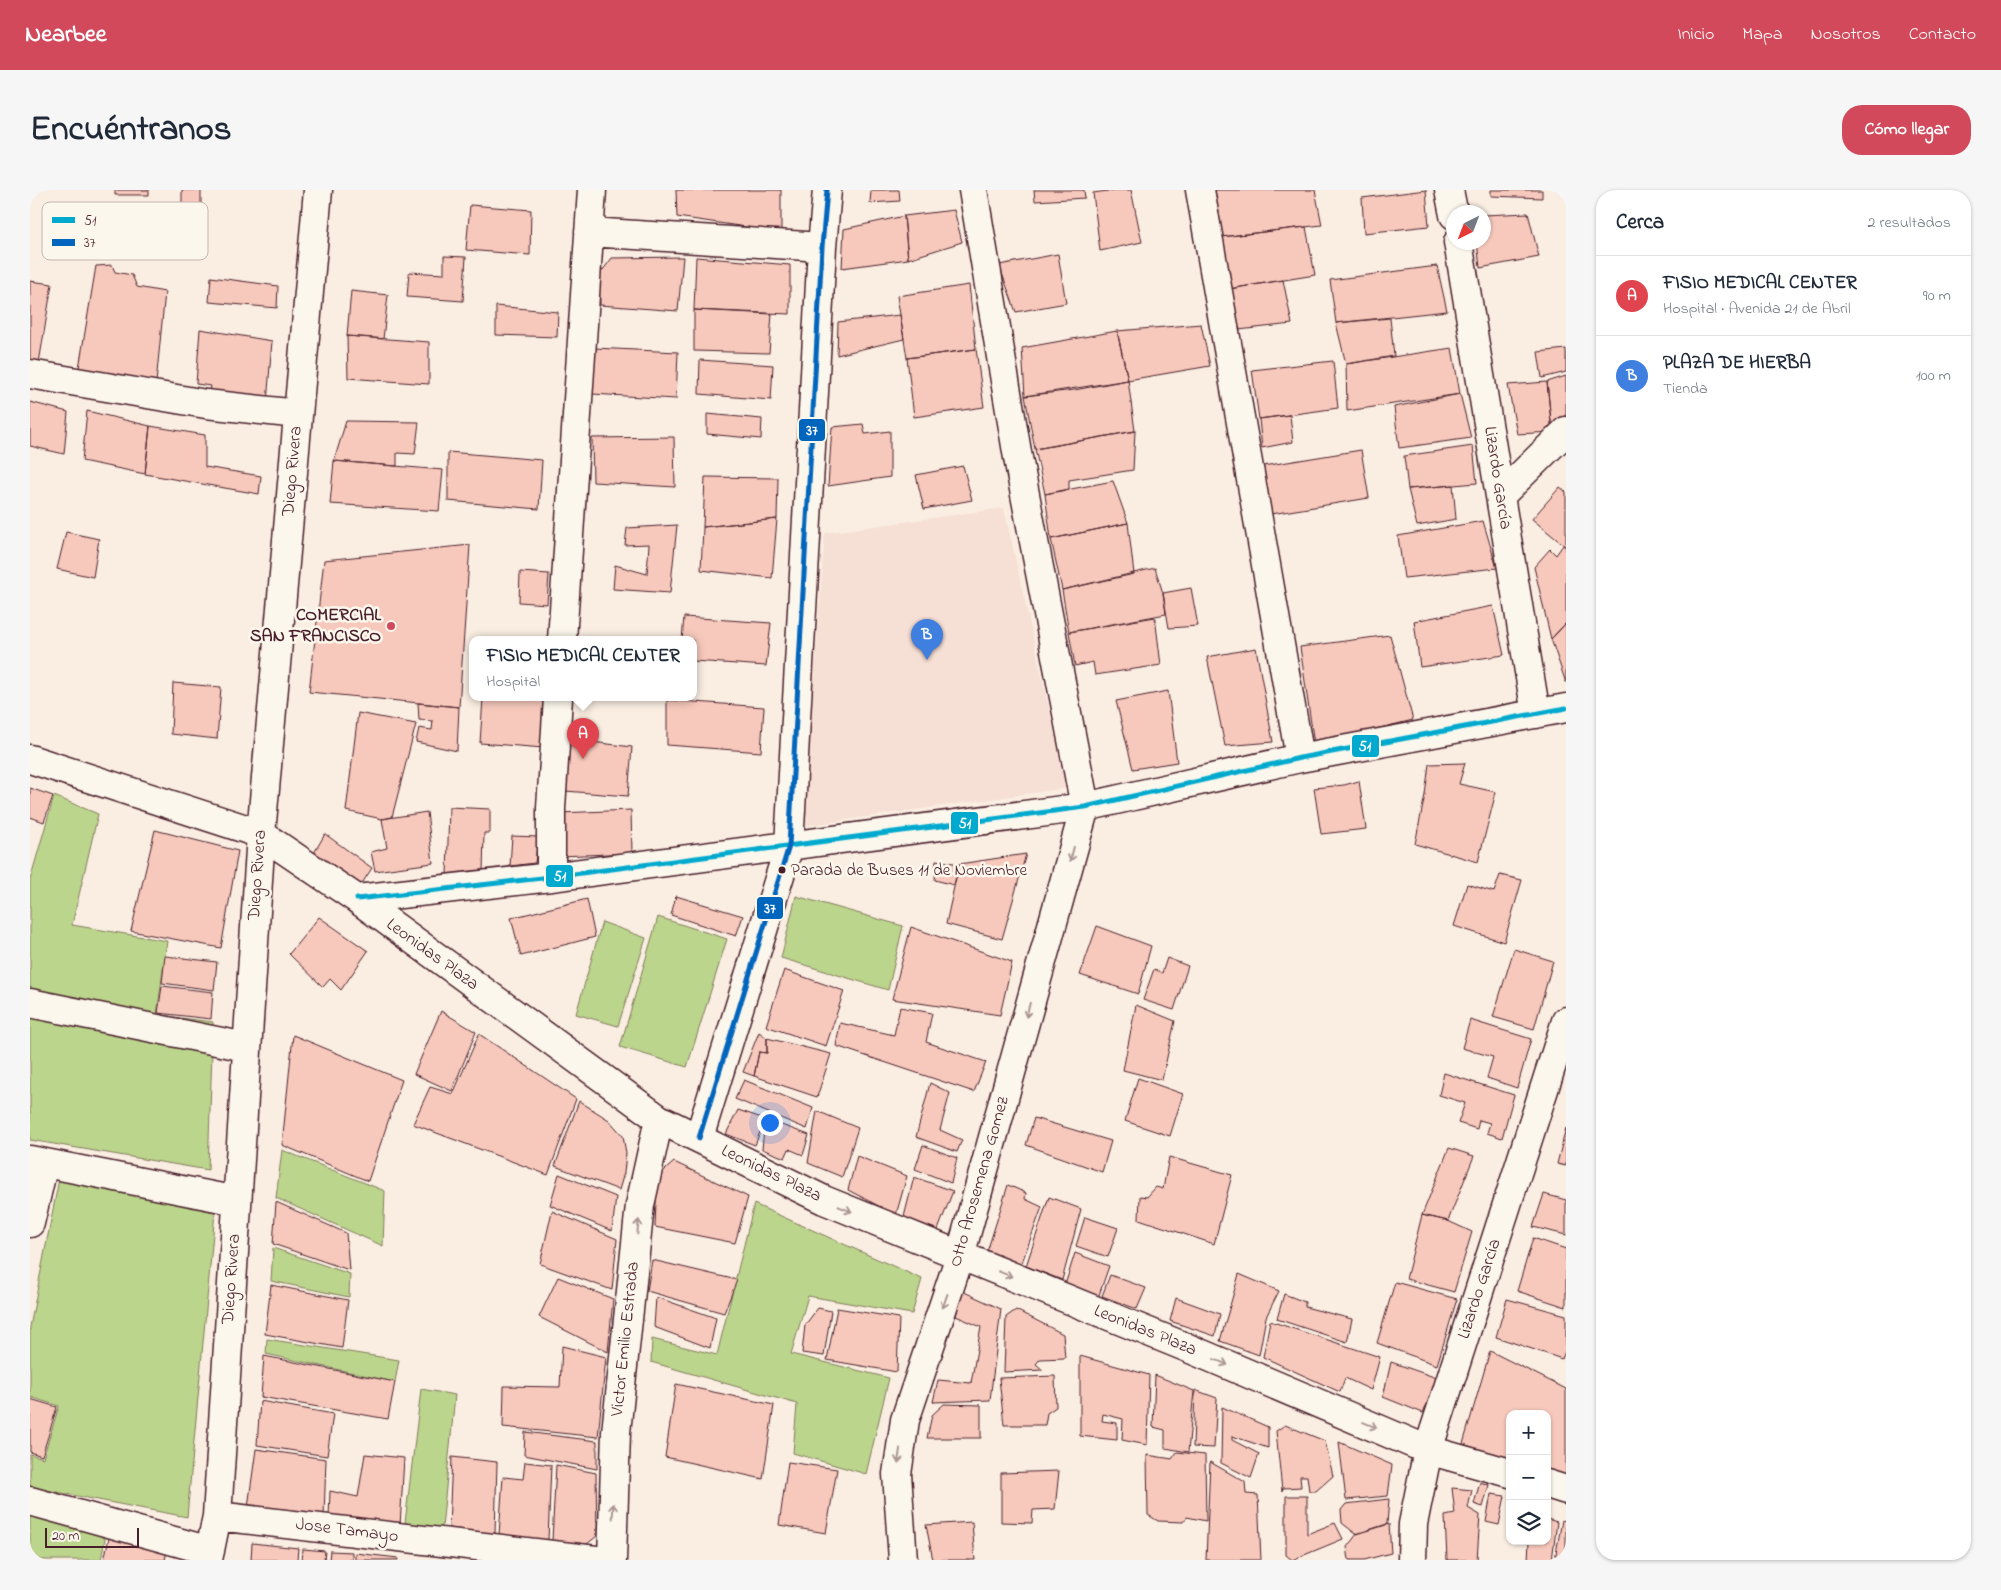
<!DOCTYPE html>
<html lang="es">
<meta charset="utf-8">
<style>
:root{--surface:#fff;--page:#f6f6f7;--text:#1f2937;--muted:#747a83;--line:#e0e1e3;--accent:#d1495b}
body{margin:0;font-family:"Indie Flower",sans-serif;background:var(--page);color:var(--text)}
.controls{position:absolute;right:15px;bottom:15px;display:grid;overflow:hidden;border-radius:10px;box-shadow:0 1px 4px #0004}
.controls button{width:45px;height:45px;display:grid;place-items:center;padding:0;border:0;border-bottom:1px solid var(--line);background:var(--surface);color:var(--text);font:25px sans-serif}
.compass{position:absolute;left:1416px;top:15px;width:45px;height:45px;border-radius:50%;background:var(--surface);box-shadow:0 1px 4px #0004;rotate:222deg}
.scale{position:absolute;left:15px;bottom:12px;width:94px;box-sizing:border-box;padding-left:5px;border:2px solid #4a1f2b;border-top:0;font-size:14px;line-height:18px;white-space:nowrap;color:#4a1f2b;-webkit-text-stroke:4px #fbf7ec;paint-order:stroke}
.you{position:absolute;left:739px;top:932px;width:18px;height:18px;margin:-12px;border:4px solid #fff;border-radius:50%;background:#1a73e8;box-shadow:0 0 0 8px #1a73e833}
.badge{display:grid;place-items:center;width:32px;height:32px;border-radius:50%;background:var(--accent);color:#fff;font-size:16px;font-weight:700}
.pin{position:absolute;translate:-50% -41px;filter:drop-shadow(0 1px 2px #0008)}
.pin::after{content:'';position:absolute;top:26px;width:18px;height:15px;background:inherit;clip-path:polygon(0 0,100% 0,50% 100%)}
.popup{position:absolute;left:439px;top:446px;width:228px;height:65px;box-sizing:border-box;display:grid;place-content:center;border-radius:10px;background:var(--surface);filter:drop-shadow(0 1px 4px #0005);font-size:16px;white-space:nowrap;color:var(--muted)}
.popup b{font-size:19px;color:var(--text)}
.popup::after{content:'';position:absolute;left:50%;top:100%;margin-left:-10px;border:10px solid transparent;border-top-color:var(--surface)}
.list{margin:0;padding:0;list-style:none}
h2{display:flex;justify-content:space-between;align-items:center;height:65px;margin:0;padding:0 20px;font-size:21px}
h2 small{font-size:16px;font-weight:400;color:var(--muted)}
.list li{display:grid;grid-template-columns:32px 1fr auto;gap:15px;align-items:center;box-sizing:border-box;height:80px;padding:0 20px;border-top:1px solid var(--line)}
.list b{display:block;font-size:19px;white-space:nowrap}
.list p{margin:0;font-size:16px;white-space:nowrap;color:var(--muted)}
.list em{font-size:16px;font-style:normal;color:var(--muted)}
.icon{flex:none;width:28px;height:28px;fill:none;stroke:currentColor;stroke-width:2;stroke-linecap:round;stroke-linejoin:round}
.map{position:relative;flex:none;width:1536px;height:1370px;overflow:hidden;border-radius:20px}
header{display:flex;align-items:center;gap:30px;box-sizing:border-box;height:70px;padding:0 25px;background:var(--accent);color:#fff}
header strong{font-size:24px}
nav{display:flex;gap:28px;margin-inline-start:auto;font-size:18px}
.intro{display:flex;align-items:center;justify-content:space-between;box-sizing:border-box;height:120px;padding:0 30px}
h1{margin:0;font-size:35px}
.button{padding:12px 22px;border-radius:20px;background:var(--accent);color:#fff;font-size:18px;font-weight:700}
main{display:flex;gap:30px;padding:0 30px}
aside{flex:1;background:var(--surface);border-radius:20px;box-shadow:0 1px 4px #0004}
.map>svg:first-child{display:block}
.built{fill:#f6dfd4}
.green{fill:#bbd58c;stroke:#827a5c}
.building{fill:#f7c9bc;stroke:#4a1f2b}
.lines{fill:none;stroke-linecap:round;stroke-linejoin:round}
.minor-casing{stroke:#4a1f2b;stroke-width:31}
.minor{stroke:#fbf7ec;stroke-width:28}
.bus-1-casing{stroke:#fbf7ec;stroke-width:9}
.bus-2-casing{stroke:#fbf7ec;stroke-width:9}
.bus-1{stroke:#00a9ce;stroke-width:5}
.bus-2{stroke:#0065bd;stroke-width:5}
.oneway{stroke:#ab9695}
.poi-dot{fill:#d1495b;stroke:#fbf7ec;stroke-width:2}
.bus-dot{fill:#4a1f2b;stroke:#fbf7ec;stroke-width:2}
.labels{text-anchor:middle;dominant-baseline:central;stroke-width:5;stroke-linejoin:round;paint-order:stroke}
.bus-label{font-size:17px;fill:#4a1f2b;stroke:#fbf7ec;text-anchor:start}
.street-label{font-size:18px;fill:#4a1f2b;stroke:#fbf7ec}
.poi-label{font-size:18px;font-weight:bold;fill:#4a1f2b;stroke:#fbf7ec;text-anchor:end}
.key{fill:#fbf7ec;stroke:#c6b6b2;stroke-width:1}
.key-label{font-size:14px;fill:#4a1f2b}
.line-badge{stroke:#fbf7ec;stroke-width:2}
.badge-label{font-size:14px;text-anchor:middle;font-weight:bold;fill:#fff}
</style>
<header>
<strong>Nearbee</strong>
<nav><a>Inicio</a><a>Mapa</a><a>Nosotros</a><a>Contacto</a></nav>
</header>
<div class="intro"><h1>Encuéntranos</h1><a class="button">Cómo llegar</a></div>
<main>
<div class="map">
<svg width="1536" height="1370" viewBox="0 0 1536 1370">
<rect width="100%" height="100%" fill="#faeee2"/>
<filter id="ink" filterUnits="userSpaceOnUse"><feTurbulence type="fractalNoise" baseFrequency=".02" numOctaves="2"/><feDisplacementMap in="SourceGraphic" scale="10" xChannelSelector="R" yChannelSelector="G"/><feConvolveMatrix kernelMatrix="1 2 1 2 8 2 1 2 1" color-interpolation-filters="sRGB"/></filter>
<g filter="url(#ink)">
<path class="built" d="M974 318 1037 598 773 636 795 343Z"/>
<path class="green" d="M24 606 68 624 42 735 137 751 127 825 183 832 178 980 0 950V690Z
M766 706 873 736 858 800 751 768Z
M628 727 697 749 657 877 590 857Z
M572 732 616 748 588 836 546 824Z
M252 960 355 1001 353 1056 246 1008Z
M29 989 185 1022 157 1327 0 1297V1264L13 1268 29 1216 0 1207V1137Z
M724 1014 892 1089 882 1124 778 1106 761 1164 859 1188 836 1284 763 1263 767 1214 621 1172 622 1149 687 1165Z
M243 1058 320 1084 319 1107 241 1091Z
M237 1149 369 1170 365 1192 236 1164Z
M391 1199 425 1205 412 1338 375 1333Z
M0 1321 76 1344 71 1370H0Z"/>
<path class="building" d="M85 0H119V5H85Z
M152 0H171V26L152 22Z
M646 0H751V42L647 27Z
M841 0H869L870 11 840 13Z
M1004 0H1054L1055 8 1005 11Z
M1085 0H1101L1112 52 1070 61 1063 3Z
M1185 0H1285L1292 35 1191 47Z
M1396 0 1399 36 1334 43 1332 8Z
M1461 0H1512V8L1461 6Z
M440 15 501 20 500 65 436 60Z
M924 20 932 52 878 69 874 26Z
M1498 23 1509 67 1450 78 1447 52H1454V25Z
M874 26 878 69 812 78 814 39Z
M1276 37 1285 85 1199 99 1191 47Z
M1028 64 1036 113 986 122 969 75Z
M414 66 436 67 433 111 377 107 379 82 414 84Z
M653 67 648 121 570 115 569 85 582 68Z
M666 67 760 75V124L664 120Z
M82 75 85 82 102 85 107 97 135 102 126 193 48 184 66 76Z
M1407 76 1417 121 1306 133 1300 90Z
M181 87 248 96 247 118 179 112Z
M1253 90 1262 134 1208 140 1199 99Z
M0 91 22 94 9 173 0 172Z
M939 95 946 159 877 168 867 106Z
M321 101 358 105 353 149 317 146Z
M466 116 528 122 527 147 466 145Z
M664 120 742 124 739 163 664 161Z
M870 125 874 149 807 165 808 132Z
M1360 128 1364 166 1316 174 1306 133Z
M1171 134 1180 176 1098 190 1087 141Z
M170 139 242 151 237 213 179 209 181 196 166 194Z
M1087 141 1098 190 995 206 992 158Z
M317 146 399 152V194L318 188Z
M564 158 648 162 646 209 562 204Z
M1422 158 1430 204 1317 221 1316 174Z
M946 159 954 217 884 227 877 168Z
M1536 159V182L1512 188 1508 162Z
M670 170 743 175 741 210 669 204Z
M1303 171 1308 218 1229 229 1222 180Z
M1536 186V226L1522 242 1517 192Z
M1098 190 1105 241 1005 259 995 206 1044 200Z
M1517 192 1522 242 1487 244 1478 195Z
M1430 204 1441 248 1369 258 1364 217Z
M0 212 38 222 34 264 0 256Z
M57 221 120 236 115 284 52 271Z
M677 224 732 229 731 249 677 244Z
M1260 225 1263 252 1232 258 1229 229Z
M316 231 389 232 385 264 367 263V276L304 271Z
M833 234 835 244 860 241V287L798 296 802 237Z
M120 236 175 245V277L231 286 229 304 115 284Z
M1105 241 1103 280 1039 290V299L1015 304 1005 259Z
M644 247 645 297 563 292 562 248Z
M1443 256 1447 293 1378 299 1374 266Z
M1331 260 1339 308 1241 324 1233 276Z
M418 262 512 270 509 319 418 311Z
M304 271 413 280 409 321 300 314Z
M933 276 942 310 894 319 886 285Z
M675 287 748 288 747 329 673 337Z
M1083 291 1098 333 1021 349 1015 304Z
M1423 295 1426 329 1387 336 1378 299Z
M1530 297 1536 302V357L1502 329Z
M747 329 742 388 671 380 673 337Z
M1453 331 1467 378 1374 388 1368 346Z
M1098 333 1104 384 1032 400 1021 349Z
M647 335 640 403 583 399 585 375 617 384 619 354 595 355 597 338Z
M36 342 69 349 63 387 27 379Z
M440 355 429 517 279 502 294 370Z
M1533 355 1536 357V433L1521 449 1504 377 1520 359 1526 365Z
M1125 378 1133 403 1136 424 1039 442 1032 400Z
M490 382 519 384 517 414 489 412Z
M1161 398 1168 436 1139 438 1133 403Z
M1463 416 1474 465 1390 477 1384 431Z
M654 427 741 433 736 476 663 471V450H652Z
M1125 427 1131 475 1065 485 1063 472 1045 476 1039 442Z
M1536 433V493L1521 449Z
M1360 445 1383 530 1284 554 1270 457Z
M553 447 599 450H553Z
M1226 458 1243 552 1195 556 1177 467Z
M143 493 191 497 187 549 141 544Z
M1138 501 1147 572 1103 579 1086 511Z
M453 508H517L514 558 450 553Z
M637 510 734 517 731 562 637 555Z
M388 513 429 517 427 561 386 552 389 538 402 540 403 531 389 530Z
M328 523 386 534 362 627 352 629 316 621Z
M538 549 602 557 598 606 535 601Z
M1435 573 1429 594 1466 602 1448 672 1385 654 1395 605 1399 574Z
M1329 591 1336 639 1291 644 1284 598 1314 595Z
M0 598 23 606 14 632 0 627Z
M419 617 460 619V643H454L453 682 417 685Z
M601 620 602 663 530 666V623Z
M397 622 403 673 345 681 341 662 357 658 352 629Z
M125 640 208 661 191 758 101 741Z
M295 644 342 678 331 695 284 663Z
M482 646 508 647 505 673 480 676Z
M996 664 972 749 916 734 929 674Z
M906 670 929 674 924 695 905 690Z
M1470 685 1492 690 1474 752 1424 736 1437 694 1464 702Z
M646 706 713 726 706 746 641 725Z
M557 709 565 747 491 766 481 728Z
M289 727 338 761 311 800 300 789 293 797 259 764Z
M1067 736 1121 756 1108 804 1050 785Z
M881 737 982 772 970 825 862 809Z
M1484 759 1523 771 1504 839 1463 827Z
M135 766 187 772 184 800 132 793Z
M1137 768 1158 776 1144 820 1113 810 1124 779 1132 783Z
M754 780 814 801 796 856 736 836Z
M132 796 183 802 181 829 128 823Z
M1106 815 1145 831 1132 890 1093 880Z
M870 817 902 823 896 852 956 872 944 902 806 856 810 833 864 845Z
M411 821 446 842 422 901 384 884Z
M1440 830 1501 849 1487 898 1457 888 1463 867 1432 858Z
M729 842 737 848V863L729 862 724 886 713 882Z
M449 844 546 909 518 985 383 934 400 897 423 904Z
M263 845 372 890 338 991 252 955Z
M737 848 801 864 787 907 724 886 729 862 737 863Z
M1414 883 1484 905 1472 948 1457 943 1460 933 1449 930 1447 939 1428 933 1435 913 1409 905Z
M1108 888 1153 904 1140 946 1095 931Z
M714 890 783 918 777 939 705 909Z
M900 893 920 903 910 940 932 950 927 962 886 947Z
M549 911 579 930 593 946 596 963 594 983 589 1000 525 976Z
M708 920 735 929 725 955 696 944Z
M787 921 828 938 812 987 778 973Z
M1004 928 1081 951 1072 982 996 955Z
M735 929 779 945 773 965 759 959 755 968 732 959Z
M1536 938V976L1527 974Z
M893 955 927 968 921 993 885 979Z
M1419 958 1444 966 1418 1031 1392 1025Z
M827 966 877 986 866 1025 818 1000Z
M1139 967 1202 985 1184 1054 1109 1029 1110 1006 1117 1007 1126 997 1133 999Z
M644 972 718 1007 705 1053 625 1037 627 987Z
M529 984 586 1007 582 1041 520 1015Z
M884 987 923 1001 908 1040 874 1027Z
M978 995 996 1003 995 1009 1012 1017 991 1075 957 1062Z
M1514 1004 1536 1010V1045L1503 1037Z
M1019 1007 1051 1019 1032 1090 996 1076Z
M246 1012 316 1043 319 1080 243 1054Z
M522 1021 587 1049 582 1100 510 1074Z
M1392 1025 1418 1031 1442 1042 1424 1102 1376 1089Z
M1055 1027 1088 1038 1078 1067 1046 1056Z
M1503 1048 1536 1059V1117L1487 1101Z
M1045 1063 1079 1076 1068 1108 1035 1095Z
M622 1070 707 1090 694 1123 617 1101Z
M1209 1084 1249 1101 1236 1127 1229 1165 1190 1151Z
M1080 1085 1116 1098 1107 1119 1072 1106Z
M528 1087 583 1109 578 1162 509 1127Z
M1365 1092 1427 1109 1407 1175 1347 1153Z
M241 1095 318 1110 312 1158 235 1144Z
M932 1101 971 1119 960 1210 903 1212 908 1190 941 1193 951 1137 926 1126Z
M1254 1104 1275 1112V1117L1322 1129 1317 1152 1247 1129Z
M626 1107 686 1128 680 1158 624 1137Z
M1146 1108 1190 1124 1185 1146 1140 1131Z
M1477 1109 1536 1125V1159L1532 1169 1466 1147Z
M788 1118 801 1121 794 1166 772 1163 775 1135Z
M807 1118 869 1128 867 1182 797 1170Z
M986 1120 1033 1144 1035 1168 1010 1169 1006 1174 1013 1180 974 1182 976 1127Z
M1240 1131 1350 1167 1341 1200 1315 1188 1310 1202 1233 1167Z
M532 1156 576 1167 568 1247 473 1237 474 1196 530 1197Z
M1460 1161 1536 1199V1290L1517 1283V1224H1480V1270L1433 1254Z
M234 1166 365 1192 358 1229 231 1207Z
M1050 1166 1119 1185 1117 1255 1092 1250 1093 1229 1073 1224 1072 1231 1087 1233V1250L1050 1246Z
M1361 1172 1407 1188 1393 1223 1353 1207Z
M1125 1185 1164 1201 1158 1262 1135 1258V1240L1123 1237Z
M1025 1186 1026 1217 1017 1223 1015 1235H974L969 1188Z
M646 1194 744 1215 733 1289 635 1267Z
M1165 1200 1187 1208 1184 1258 1163 1257Z
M0 1209 27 1217 12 1266 0 1262Z
M230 1211 303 1224 297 1266 227 1255Z
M914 1214 951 1215V1248H897L902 1225Z
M1192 1217 1238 1237V1258L1202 1246V1250L1229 1264 1221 1288 1191 1273Z
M1255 1235 1295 1251 1303 1286 1286 1301H1279L1277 1286H1270L1271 1297 1253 1298 1252 1301 1246 1241Z
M495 1242 567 1251V1279L494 1265Z
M1309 1252 1362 1275 1358 1306 1316 1310Z
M226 1259 296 1269 294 1327 218 1317Z
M1147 1262 1175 1265 1176 1331 1157 1327 1153 1332 1128 1331 1118 1325 1117 1265 1142 1269Z
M335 1264 374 1268 370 1336 299 1328 300 1301 328 1307Z
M422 1267 467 1272 465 1344 419 1338Z
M495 1272 521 1275 518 1350 469 1345 473 1287 493 1289Z
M758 1272 807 1279 796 1343 749 1335Z
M1180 1272 1215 1292 1216 1304 1228 1305 1231 1370H1176Z
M526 1275 566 1283 567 1346 557 1354 522 1351Z
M1029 1281 1025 1319 1003 1320 1002 1333 971 1332V1283Z
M1450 1292 1459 1295 1453 1317 1444 1314Z
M1422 1298 1442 1300 1438 1318 1450 1325 1447 1370H1417L1415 1326 1425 1324Z
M1461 1304 1475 1306 1469 1335 1456 1332Z
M1256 1306H1277V1344L1305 1333 1313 1349 1262 1370 1256 1365Z
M1359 1309 1357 1334 1326 1344 1312 1333 1311 1320 1316 1314Z
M1517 1329 1527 1332 1522 1370H1498L1499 1351H1517Z
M1532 1330 1536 1331V1370L1525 1369Z
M942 1332 945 1370H903L896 1335Z
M1359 1334 1361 1363 1334 1370H1319L1317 1357 1327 1344Z
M79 1348 137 1361 135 1370H74Z
M222 1353 268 1358 267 1370H221Z
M273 1359 295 1361 294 1370H272Z
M300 1361 322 1362V1370H299Z
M325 1363 368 1368V1370H325Z"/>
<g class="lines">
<defs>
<path id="minor" d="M1170 0 1270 568
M1419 0 1424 25
M559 42 792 57
M1428 52 1506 524
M0 184 176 214 268 224
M1470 306 1536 241
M532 450 562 0
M0 569 231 644 327 709 629 929 794 1010 1158 1158 1398 1260 1480 1283
M521 687V618L528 508
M327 709 521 687 1055 617 1270 568 1536 518
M0 813 216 857
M669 948 759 656 792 57 797 0
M0 970 207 1011
M0 1033 14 973
M1517 1294 1536 1300
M0 1311 180 1361
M187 1326 566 1370
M178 1370 187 1326 231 644 288 0
M582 1370 586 1242 601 1101 610 1015 629 929
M873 1370 867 1284 875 1230 930 1066 1055 617 988 268 943 0
M1382 1370 1383 1334 1398 1260 1536 831"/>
</defs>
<use href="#minor" class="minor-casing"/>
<use href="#minor" class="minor"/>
<defs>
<path id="bus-1" d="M327 709 521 687 1055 617 1270 568 1536 518"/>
<path id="bus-2" d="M669 948 759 656 792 57 797 0"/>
</defs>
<use href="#bus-1" class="bus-1-casing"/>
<use href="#bus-2" class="bus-2-casing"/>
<use href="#bus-1" class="bus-1"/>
<use href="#bus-2" class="bus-2"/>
</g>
<defs><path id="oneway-shaft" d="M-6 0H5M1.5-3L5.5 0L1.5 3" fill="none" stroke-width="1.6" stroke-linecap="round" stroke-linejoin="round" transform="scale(1.25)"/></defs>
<g class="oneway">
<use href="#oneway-shaft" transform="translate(1042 664) rotate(105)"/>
<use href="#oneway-shaft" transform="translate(998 820) rotate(105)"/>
<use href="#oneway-shaft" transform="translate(815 1019) rotate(22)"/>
<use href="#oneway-shaft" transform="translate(608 1037) rotate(-84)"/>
<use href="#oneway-shaft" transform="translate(975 1084) rotate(22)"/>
<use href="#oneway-shaft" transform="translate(915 1111) rotate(109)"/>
<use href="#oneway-shaft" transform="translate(1191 1172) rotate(23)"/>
<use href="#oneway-shaft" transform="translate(1340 1235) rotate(23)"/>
<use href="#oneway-shaft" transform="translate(869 1266) rotate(98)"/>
<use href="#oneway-shaft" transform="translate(583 1321) rotate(-88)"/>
</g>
</g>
<circle class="poi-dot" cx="361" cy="436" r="5"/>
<circle class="bus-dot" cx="752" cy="680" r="4.5"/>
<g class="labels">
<g class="bus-label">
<text x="761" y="680">Parada de Buses 11 de Noviembre</text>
</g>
<g class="street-label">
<text transform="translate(263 281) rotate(-85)">Diego Rivera</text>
<text transform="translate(1467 288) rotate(81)">Lizardo García</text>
<text transform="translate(228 685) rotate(-86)">Diego Rivera</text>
<text transform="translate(402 765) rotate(36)">Leonidas Plaza</text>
<text transform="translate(741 984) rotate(26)">Leonidas Plaza</text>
<text transform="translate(950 992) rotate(-74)">Otto Arosemena Gomez</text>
<text transform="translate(202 1089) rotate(-86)">Diego Rivera</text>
<text transform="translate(1450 1099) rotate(-72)">Lizardo García</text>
<text transform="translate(1115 1141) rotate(22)">Leonidas Plaza</text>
<text transform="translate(596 1149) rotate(-84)">Victor Emilio Estrada</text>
<text transform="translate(317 1341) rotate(7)">Jose Tamayo</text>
</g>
<g class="poi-label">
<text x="351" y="426">COMERCIAL<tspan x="351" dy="21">SAN FRANCISCO</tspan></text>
</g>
</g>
<rect x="12" y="12" width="166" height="58" rx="8" class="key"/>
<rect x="22" y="27" width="23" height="6" fill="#00a9ce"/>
<rect x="22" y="49" width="23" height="7" fill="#0065bd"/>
<g class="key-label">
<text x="54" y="35">51</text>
<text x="54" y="57">37</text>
</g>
<g class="line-badge">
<rect x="768" y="228" width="28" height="24" rx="5" fill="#0065bd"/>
<rect x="1321" y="544" width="29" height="24" rx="5" fill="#00a9ce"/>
<rect x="920" y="621" width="29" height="24" rx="5" fill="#00a9ce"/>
<rect x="515" y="674" width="29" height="24" rx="5" fill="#00a9ce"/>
<rect x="726" y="706" width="28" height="24" rx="5" fill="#0065bd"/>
</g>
<g class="badge-label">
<text x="782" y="245">37</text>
<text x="1335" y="561">51</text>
<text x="935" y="638">51</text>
<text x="530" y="691">51</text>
<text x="740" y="723">37</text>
</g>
</svg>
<div class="controls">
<button>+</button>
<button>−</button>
<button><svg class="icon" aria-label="layers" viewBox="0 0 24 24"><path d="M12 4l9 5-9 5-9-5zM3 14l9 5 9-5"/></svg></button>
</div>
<svg class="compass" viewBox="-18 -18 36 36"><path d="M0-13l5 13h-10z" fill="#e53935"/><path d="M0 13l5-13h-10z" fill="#747a83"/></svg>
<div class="scale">20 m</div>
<div class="you"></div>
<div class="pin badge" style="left:553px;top:569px;background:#e0444e">A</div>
<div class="popup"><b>FISIO MEDICAL CENTER</b>Hospital</div>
<div class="pin badge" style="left:897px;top:470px;background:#3f7fe0">B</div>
</div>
<aside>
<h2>Cerca<small>2 resultados</small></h2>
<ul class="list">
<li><span class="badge" style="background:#e0444e">A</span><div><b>FISIO MEDICAL CENTER</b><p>Hospital · Avenida 21 de Abril</p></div><em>90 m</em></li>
<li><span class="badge" style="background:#3f7fe0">B</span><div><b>PLAZA DE HIERBA</b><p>Tienda</p></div><em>100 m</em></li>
</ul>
</aside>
</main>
